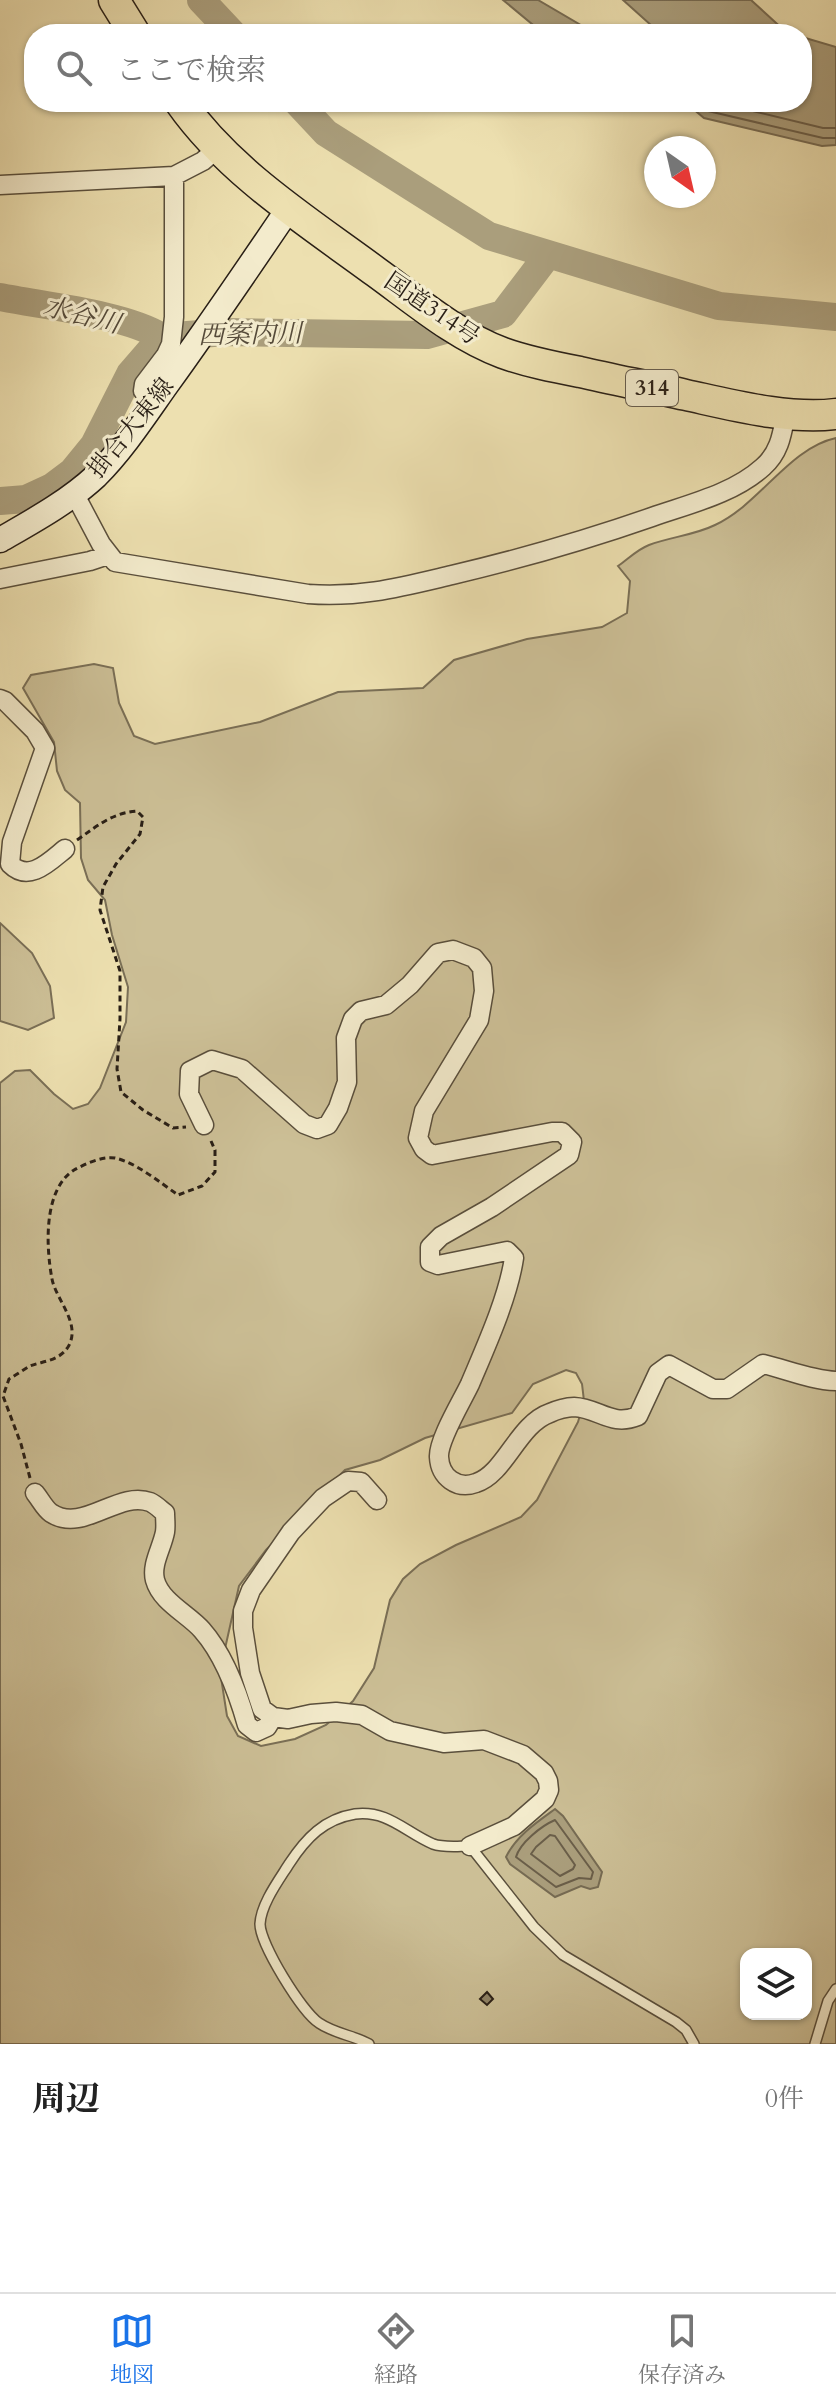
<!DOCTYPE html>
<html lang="ja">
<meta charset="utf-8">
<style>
:root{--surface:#fff;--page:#f2f2f2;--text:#222;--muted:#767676;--line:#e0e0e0;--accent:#1a73e8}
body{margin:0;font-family:Cardo,"Noto Serif JP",serif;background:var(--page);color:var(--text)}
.controls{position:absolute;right:24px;bottom:24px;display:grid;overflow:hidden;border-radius:16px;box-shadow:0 2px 6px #0004}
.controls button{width:72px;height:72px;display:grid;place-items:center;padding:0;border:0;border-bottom:2px solid var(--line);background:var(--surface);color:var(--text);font:40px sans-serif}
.compass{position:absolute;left:644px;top:136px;width:72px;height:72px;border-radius:50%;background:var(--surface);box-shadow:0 2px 6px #0004;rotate:146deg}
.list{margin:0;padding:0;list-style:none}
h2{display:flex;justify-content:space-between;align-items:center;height:104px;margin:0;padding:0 32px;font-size:34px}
h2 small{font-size:26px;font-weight:400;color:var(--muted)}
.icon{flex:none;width:44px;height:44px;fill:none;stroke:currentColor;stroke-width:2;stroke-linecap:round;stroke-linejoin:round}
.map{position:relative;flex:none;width:836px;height:2044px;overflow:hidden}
.search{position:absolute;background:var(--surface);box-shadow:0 2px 6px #0004;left:24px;right:24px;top:24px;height:88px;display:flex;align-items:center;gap:20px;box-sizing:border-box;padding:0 28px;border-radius:32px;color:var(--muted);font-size:30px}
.sheet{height:248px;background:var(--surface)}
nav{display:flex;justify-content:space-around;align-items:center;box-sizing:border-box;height:112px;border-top:2px solid var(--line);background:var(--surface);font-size:22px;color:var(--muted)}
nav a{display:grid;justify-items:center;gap:4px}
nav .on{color:var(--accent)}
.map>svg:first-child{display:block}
.green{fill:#ccbf96;stroke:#7a6f56;stroke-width:2;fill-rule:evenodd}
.water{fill:#aa9e7c;stroke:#766b53;stroke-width:2}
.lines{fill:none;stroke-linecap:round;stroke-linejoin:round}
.shore{stroke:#6a5e49;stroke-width:2}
.river{stroke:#aa9e7c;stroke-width:28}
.building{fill:#8f8366;stroke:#291f16;stroke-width:2}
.service-casing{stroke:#5a4f3c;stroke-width:12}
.minor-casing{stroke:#5a4f3c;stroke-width:21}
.secondary-casing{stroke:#291f16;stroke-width:27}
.trunk-casing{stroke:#291f16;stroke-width:33}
.path{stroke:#291f16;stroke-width:3;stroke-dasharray:6 4;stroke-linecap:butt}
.service{stroke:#f3ebcc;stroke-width:9}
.minor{stroke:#f3ebcc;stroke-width:18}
.secondary{stroke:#f3ebcc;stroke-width:24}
.trunk{stroke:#ede0b0;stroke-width:30}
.labels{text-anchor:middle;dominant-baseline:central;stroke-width:6;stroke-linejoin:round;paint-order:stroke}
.shield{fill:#f3ebcc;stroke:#665c4d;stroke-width:2}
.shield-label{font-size:22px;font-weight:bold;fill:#291f16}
.street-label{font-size:24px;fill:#291f16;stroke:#f3ebcc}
.water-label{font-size:26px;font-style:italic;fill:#564b3a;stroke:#f3ebcc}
</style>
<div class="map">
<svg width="836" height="2044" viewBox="0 0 836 2044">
<rect width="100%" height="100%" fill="#ede0b0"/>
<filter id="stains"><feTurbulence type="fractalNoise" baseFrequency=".0025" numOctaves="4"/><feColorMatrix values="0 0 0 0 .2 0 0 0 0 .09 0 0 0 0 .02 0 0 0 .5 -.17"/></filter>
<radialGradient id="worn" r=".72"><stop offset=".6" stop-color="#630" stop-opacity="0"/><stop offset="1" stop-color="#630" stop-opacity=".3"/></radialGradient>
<path class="green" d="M836 438V2044H0V1083L15 1071 30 1070 54 1094 73 1109 88 1104 100 1088 126 1022 128 987 112 935 105 900 88 880 81 858 80 803 65 790 57 771 54 742 23 688 31 675 94 664 113 668 119 703 134 736 155 744 260 722 338 692 423 688 454 660 527 639 602 627 627 613 630 581 618 566C628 559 638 549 649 545 670 537 695 535 715 525 759 505 789 448 836 438ZM566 1370 576 1373 582 1384 584 1401 578 1422 537 1500 521 1517 456 1545 420 1564 403 1579 390 1600 374 1668 353 1701 326 1725 295 1739 261 1746 238 1736 227 1716 220 1671 239 1586 266 1550 345 1470 380 1460 425 1438 512 1413 533 1384ZM746 1954H806V2014H746Z
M0 923 32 953 50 986 54 1018 28 1030 0 1021Z"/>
<path class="water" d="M503 0H538L596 34H544Z
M623 0H751L786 32 793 34H653L652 26Z
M802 37 836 47V145L822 146 704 118 685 102H802Z
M555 1809 563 1816 602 1872 598 1887 590 1889 581 1886 555 1897 510 1864 506 1857C516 1836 537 1822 555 1809Z"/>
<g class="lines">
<path class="shore" d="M697 102 708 111 823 138H836
M715 102 823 128H836
M555 1820 593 1872 591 1879 579 1878 556 1887 516 1857C520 1843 541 1826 555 1820Z
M550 1835 555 1836 575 1865 573 1869 560 1876 531 1854 536 1847Z"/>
<path class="river" d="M201 0 233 34
M297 102 326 133 489 236 719 306 836 317
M0 297C45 306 125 314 162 337
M0 501 26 499 52 487 72 472 94 445 130 374 162 337 226 332 427 335 503 314 547 256"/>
</g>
<path class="building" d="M487 1992 493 1999 487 2005 480 1999Z"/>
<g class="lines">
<defs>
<path id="service" d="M369 2044C353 2035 335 2034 319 2023 302 2012 260 1944 260 1924 261 1904 279 1880 289 1864 306 1838 324 1819 355 1814 388 1810 405 1832 433 1844 444 1848 459 1846 470 1846L534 1927 563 1955 676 2022 686 2030 694 2044
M815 2044 828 2001 836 1989"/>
<path id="minor" d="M0 185 174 176 203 161 219 147
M154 403 143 391 144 384 166 355 171 344 174 317V176
M74 493 101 544 115 562 308 594C361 598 401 587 452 575 520 559 586 540 652 517 689 504 733 494 763 467 780 452 782 434 786 413
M0 579 90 561 108 555
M0 699 5 701 35 731 45 748 12 842 10 864C29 883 49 862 65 849
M204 1125 189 1094 190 1071 212 1060 242 1069 304 1124 317 1129 328 1125 338 1108 347 1082 346 1038 353 1019 361 1011 386 1005 410 985 438 953 453 950 474 958 482 968 484 991 479 1020 424 1111 418 1138 424 1149 432 1155 552 1132H562L572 1142 569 1155 492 1207 441 1236 430 1247V1262L438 1265 507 1251 514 1258C508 1298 486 1346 470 1384 462 1401 438 1440 439 1457 440 1477 457 1490 476 1483 505 1474 518 1424 550 1413 556 1410 567 1407 574 1407 599 1408 611 1427 638 1416L658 1373 669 1365 713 1389H727L763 1364C788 1370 811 1380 836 1381
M35 1493C40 1499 45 1509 51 1513 83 1534 118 1490 150 1502 155 1504 161 1510 165 1513 165 1519 166 1526 165 1532 162 1548 151 1564 155 1580 161 1602 188 1614 202 1630 225 1656 238 1693 247 1725L256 1732 267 1727 273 1717
M377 1500 361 1482 348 1481 323 1498 291 1532 251 1590 243 1611V1628L250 1673 262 1709 273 1717 288 1719 311 1714 336 1712 362 1715 390 1731 444 1743 484 1740 523 1755 544 1773 548 1781 549 1790 545 1799 514 1826 470 1846"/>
<path id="secondary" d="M0 540C33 521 68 502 96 476 123 449 145 415 167 384 209 326 249 267 289 208"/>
<path id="trunk" d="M114 0 135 34
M180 102C230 173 307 221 376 272 416 301 457 336 503 353 528 362 554 367 580 372 615 380 651 387 686 395 732 405 789 420 836 414"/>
</defs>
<use href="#service" class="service-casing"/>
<use href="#minor" class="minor-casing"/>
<use href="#secondary" class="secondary-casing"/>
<use href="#trunk" class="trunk-casing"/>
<path class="path" d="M77 840C97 826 112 813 137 811L143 817 140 834 116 864 103 887 100 910 120 971V1019L117 1069 121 1092 143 1110 173 1128 186 1127
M30 1478 21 1444 3 1396 9 1379C16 1375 23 1370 30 1366 43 1361 59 1361 68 1347 82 1324 56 1300 52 1279 46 1247 43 1190 74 1170 85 1164 102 1156 115 1158 135 1162 161 1183 178 1195L202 1186 215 1172V1150L211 1141"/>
<use href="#service" class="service"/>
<use href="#minor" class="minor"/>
<use href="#secondary" class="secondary"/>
<use href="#trunk" class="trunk"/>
</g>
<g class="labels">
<rect class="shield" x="626" y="370" width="52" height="36" rx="6"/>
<g class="shield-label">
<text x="652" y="388">314</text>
</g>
<g class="street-label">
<text transform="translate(432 309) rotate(34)">国道314号</text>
<text transform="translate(131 428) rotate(-51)">掛合大東線</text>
</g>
<g class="water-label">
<text transform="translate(82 315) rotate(14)">水谷川</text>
<text transform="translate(250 334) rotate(-1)">西案内川</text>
</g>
</g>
<rect width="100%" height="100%" filter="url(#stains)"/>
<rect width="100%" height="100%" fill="url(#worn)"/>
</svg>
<div class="controls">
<button><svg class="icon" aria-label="layers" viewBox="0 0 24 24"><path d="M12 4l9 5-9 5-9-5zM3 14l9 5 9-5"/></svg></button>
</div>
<svg class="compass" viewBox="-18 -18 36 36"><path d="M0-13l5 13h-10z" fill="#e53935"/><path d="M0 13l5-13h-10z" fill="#767676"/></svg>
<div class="search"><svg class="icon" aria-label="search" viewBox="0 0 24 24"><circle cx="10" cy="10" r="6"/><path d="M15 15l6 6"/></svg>ここで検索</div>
</div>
<section class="sheet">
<h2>周辺<small>0件</small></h2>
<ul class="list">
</ul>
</section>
<nav>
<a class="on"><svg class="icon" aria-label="map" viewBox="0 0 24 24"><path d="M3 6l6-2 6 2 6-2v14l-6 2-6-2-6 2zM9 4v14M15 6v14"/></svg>地図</a>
<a><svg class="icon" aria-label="directions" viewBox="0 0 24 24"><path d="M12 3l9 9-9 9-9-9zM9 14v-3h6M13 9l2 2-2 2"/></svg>経路</a>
<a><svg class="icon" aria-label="saved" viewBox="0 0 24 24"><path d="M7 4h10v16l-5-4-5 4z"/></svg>保存済み</a>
</nav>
